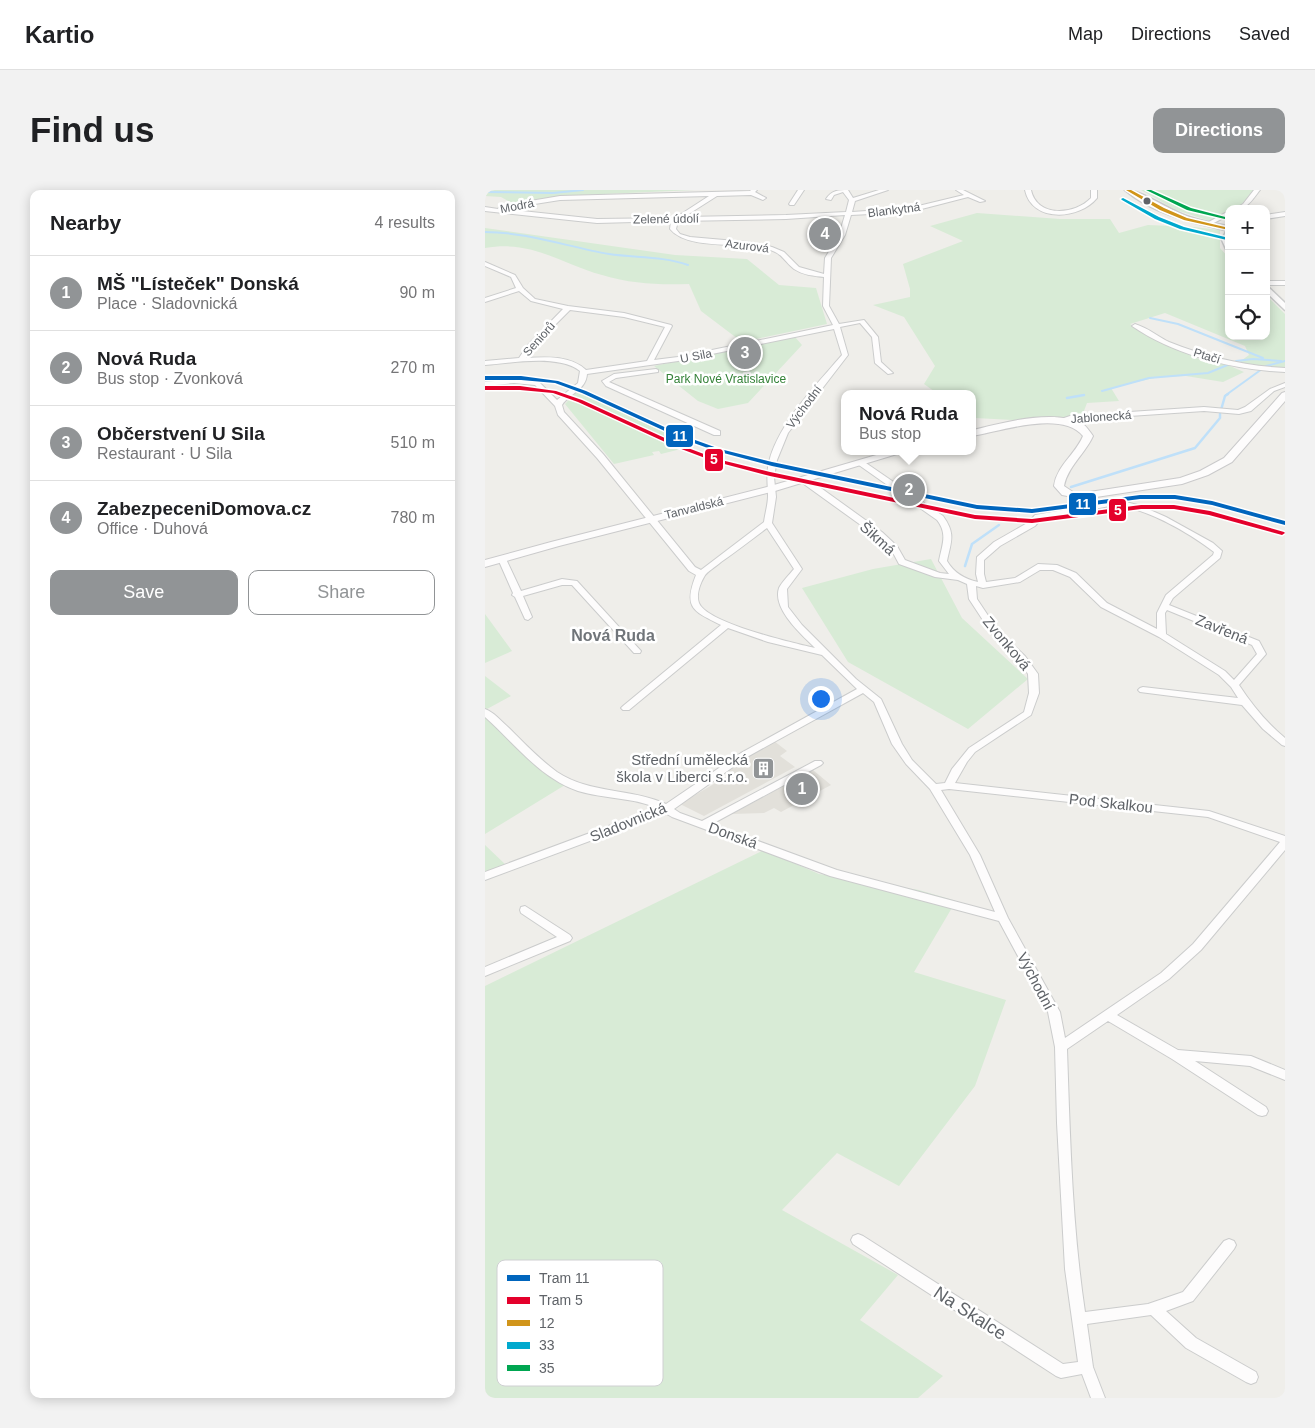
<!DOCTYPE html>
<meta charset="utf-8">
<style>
:root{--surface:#fff;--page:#f2f2f2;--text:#202124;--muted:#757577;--line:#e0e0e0;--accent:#919496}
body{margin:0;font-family:Arial,sans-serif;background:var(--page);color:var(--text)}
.controls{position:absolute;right:15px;top:15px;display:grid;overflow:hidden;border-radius:10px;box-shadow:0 2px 12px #0003}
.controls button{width:45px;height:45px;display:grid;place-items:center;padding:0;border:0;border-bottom:1px solid var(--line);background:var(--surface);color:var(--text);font:25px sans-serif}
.you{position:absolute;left:335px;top:508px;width:18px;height:18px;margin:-12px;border:4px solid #fff;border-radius:50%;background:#1a73e8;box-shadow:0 0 0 8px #1a73e833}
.badge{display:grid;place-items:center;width:32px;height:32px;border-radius:50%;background:var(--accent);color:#fff;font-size:16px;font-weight:700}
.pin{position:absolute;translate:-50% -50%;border:2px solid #fff;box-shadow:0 1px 5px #0006}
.popup{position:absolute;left:356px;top:200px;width:135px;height:65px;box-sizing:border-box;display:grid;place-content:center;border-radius:10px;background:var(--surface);filter:drop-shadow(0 1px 4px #0005);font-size:16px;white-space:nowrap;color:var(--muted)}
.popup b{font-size:19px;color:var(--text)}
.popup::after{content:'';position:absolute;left:50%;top:100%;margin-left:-10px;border:10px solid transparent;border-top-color:var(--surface)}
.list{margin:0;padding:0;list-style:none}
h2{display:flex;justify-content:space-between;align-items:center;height:65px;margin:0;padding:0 20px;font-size:21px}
h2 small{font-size:16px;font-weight:400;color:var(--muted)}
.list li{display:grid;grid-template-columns:32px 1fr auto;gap:15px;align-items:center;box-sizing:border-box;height:75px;padding:0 20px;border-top:1px solid var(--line)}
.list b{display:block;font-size:19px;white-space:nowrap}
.list p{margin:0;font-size:16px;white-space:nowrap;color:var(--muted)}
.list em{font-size:16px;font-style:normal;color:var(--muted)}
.actions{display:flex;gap:10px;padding:15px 20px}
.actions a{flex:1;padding:11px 0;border:1px solid var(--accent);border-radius:10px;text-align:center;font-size:18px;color:var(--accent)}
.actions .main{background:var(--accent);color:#fff}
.icon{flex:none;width:28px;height:28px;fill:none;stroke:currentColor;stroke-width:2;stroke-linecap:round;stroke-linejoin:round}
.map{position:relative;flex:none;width:800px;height:1208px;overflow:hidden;border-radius:10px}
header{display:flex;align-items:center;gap:30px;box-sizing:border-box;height:70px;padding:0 25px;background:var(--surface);border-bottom:1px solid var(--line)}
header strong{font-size:24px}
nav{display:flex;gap:28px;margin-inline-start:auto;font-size:18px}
.intro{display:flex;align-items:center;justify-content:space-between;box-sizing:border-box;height:120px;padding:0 30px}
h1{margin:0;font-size:35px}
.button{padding:12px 22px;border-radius:10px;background:var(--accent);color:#fff;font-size:18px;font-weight:700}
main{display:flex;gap:30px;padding:0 30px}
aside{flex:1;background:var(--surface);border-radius:10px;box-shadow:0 2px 12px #0003}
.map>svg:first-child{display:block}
.education{fill:#e2e0da}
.green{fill:#d8ebd6}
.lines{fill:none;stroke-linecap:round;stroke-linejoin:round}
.stream-far1{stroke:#bfe0f9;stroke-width:2}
.stream{stroke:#bfe0f9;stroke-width:2.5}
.minor-casing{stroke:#cbcccc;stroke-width:2}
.tertiary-casing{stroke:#cbcccc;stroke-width:3}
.secondary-casing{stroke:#cacacb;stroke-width:2}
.minor{fill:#fdfcfc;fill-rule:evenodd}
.tertiary{fill:#fdfcfc;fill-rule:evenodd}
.secondary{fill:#fdfcfc;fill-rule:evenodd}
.bus-1-casing{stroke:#fff;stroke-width:3}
.bus-2-casing{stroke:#fff;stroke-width:3}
.bus-3-casing{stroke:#fff;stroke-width:3}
.bus-1{fill:#d1951a;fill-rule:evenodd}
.bus-2{fill:#00a9ce;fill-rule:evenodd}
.bus-3{fill:#00a651;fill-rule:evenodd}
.tram-1-casing{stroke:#fff;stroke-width:3}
.tram-2-casing{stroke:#fff;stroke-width:3}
.tram-1{fill:#0065bd;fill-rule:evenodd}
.tram-2{fill:#e4002b;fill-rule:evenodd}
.bus-dot{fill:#5f6368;stroke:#fff;stroke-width:2}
.labels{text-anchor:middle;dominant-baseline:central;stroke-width:5;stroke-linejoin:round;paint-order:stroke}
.far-street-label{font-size:12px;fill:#5f6368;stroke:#fff}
.far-park-label{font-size:12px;fill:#348238;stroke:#fff}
.street-label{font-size:15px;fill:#5f6368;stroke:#fff}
.poi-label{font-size:15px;fill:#5f6368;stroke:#fff;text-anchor:end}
.neighbourhood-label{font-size:16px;font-weight:bold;fill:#70757a;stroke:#fff}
.near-street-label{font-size:18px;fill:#5f6368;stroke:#fff}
.key{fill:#fff;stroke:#cfd0d2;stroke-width:1}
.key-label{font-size:14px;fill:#5f6368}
.line-badge{stroke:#fff;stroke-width:2}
.badge-label{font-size:14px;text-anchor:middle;font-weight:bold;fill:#fff}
</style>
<header>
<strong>Kartio</strong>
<nav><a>Map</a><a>Directions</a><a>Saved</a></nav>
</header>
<div class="intro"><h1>Find us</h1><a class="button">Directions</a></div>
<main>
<aside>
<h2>Nearby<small>4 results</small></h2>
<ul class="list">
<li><span class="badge">1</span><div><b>MŠ &quot;Lísteček&quot; Donská</b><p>Place · Sladovnická</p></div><em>90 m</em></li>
<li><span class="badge">2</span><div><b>Nová Ruda</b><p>Bus stop · Zvonková</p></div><em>270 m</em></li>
<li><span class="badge">3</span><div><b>Občerstvení U Sila</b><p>Restaurant · U Sila</p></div><em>510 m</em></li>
<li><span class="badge">4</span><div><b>ZabezpeceniDomova.cz</b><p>Office · Duhová</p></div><em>780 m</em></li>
</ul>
<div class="actions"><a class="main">Save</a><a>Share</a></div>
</aside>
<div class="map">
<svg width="800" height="1208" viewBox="0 0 800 1208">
<rect width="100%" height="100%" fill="#efeeea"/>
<path class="education" d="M289 551 302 561 295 566 310 577 219 626 195 614 244 585 239 580Z
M328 580 346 595 296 622 289 618 279 623 247 624Z"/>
<path class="green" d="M0 0H210L74 6 27 13 16 7 0 6Z
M656 0H769L756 15 744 19V21L725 31 691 20Z
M492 23 575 29H625L634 43 663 35 709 37 735 40V58L744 68V146H781V105L800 124V181L790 182 753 173 764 165 760 156 680 123 645 134 716 170 738 173 759 182 738 192 701 186 673 187 626 198 634 211 602 213 597 226 528 230 490 228 488 226V204H453L439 194 450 176 419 127 388 115 425 107V99L418 74 478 51 445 36Z
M0 38 190 65 262 69 294 95 331 98 342 134 257 152 216 121 204 94C174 95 147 94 117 85 73 73 49 50 0 58Z
M310 147 317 155 263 213 233 219 213 211 169 176Z
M92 201 189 247 204 257 176 264 174 261 167 262 169 265 129 274 80 214Z
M446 369 477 428 543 489 483 539 363 472 317 398 388 379Z
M0 424 27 461 0 473Z
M0 486 26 506 2 519 0 518Z
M0 527 80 595 0 644Z
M0 655 22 676 0 684Z
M279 660 334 684 434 700 471 711 429 782 521 810 490 896 414 996 352 963 297 1020 413 1085 375 1130 458 1186 433 1208H0V796Z"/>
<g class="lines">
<path class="stream-far1" d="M0 2 68 3 98 0
M0 42C42 42 83 57 124 64 151 68 177 66 203 75
M665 128 693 134 778 168
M751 171 768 169 796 171
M781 176 800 171
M617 201 664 188 723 183 745 174
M741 205 777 179"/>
<path class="stream" d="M582 208 599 205
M736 220 740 206 743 204
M586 297 710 258 735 228V224
M480 376 487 354 514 335"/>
<defs>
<path id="minor" d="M266 0H272L270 2 281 8 278 10 266 5 232 6 199 27 301 25 361 22 364 10 358 2 349 5 346 10 341 9C347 0 353 0 363 0L368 8 394 0H403L370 11 367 22 425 18 479 5 471 0H478L500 11 495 12 483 7 425 22 366 25 360 45 346 68 344 116 354 134 379 130 393 147 396 172 408 183 403 184 390 173 387 147 375 133 355 137 363 165 303 243 292 270 289 287 291 307 287 333 317 379 302 399 303 417 317 435 371 489 396 509 417 554 427 570 451 594 460 593 467 579 484 558 539 522 544 503 543 484 534 470 507 444 484 409 482 394 473 390 450 387 414 374 406 359 391 346 316 292V288H322L397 342 412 356 420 370 455 383 464 384 454 371C457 355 463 344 452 330L371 273 375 271H378L458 326C471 344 466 351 462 371 469 383 480 389 493 392L491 384 492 367 509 352 544 332 550 325 630 311 641 312 656 316 681 327 728 353 737 361 735 368 688 408 684 415 774 451 781 464 754 495C767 515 782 533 800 548V556L797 555 778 539 757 515 655 502 653 500 655 498 658 497 753 508 746 497 734 485 674 447 616 417 585 387 568 380H555L535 392 498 398 491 396 492 409 514 442 540 466 553 484 554 503 546 525 490 562 482 572 470 593 724 621 800 646V660L716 760 684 789 632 825 693 860 766 866 800 880V890L765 876 710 871 781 917 783 921 781 925 777 926 773 925 687 869 623 831 582 859C585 947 587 1035 600 1122L663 1114 698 1102 739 1051 744 1049 749 1051 751 1055 749 1059 708 1111 681 1121 711 1148 771 1182 773 1187 771 1192 766 1194 761 1192 701 1158 666 1125 602 1134 608 1177 620 1208H606L597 1184 576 1188 571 1186 368 1054 366 1050 368 1046 373 1044 378 1046 578 1174 593 1172 580 1079 572 933 570 857 563 822 514 731 345 686 187 627 180 623 0 690V682L172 618C147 607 119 609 93 601 55 588 29 553 0 527V519C9 522 17 532 24 538 39 553 54 569 72 582 105 604 146 598 181 614L256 563 372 499 337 465 283 452 243 438 144 520H138L136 518 138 516 236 435C208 421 198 418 211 385L204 381 112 268 73 225 70 216 50 195 29 193 0 196V192L29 189 52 191 54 192 72 210 93 193 95 181C74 164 26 173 0 175V171L34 168 42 156 78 119 46 111 34 101 0 112V108L31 98 26 87 0 76V72L30 85 38 98 50 109 83 116 139 123 186 135 187 136 169 170 193 167 348 135 338 116 339 87C329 86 318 85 309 79 305 76 302 72 298 68 292 61 283 59 274 57 250 53 201 59 185 39L186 31 112 33 0 21V17L13 19 15 16 75 6 265 1ZM224 6 190 28 112 29 18 19 75 10ZM360 25 354 45 340 68 339 84 314 77 299 62 287 57 262 52 205 47 195 44 191 39 193 31 301 29ZM85 120 139 127 180 137 162 171 101 180C85 165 61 167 41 168L47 158ZM349 139 357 165C332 194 293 234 284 272 281 284 283 294 283 306 283 314 280 324 279 332L216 380 210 377 118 264 79 222 77 215C85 203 101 200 102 184L193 171ZM630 315C663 319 703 342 729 362L728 365 681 405 672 423V439L622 413 591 383 572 375 553 374 530 388 501 392 499 384V370L515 356 550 336 556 329ZM282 338 309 379C304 385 297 392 294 398 287 419 317 445 330 458 308 453 222 433 214 413 211 405 215 394 219 387 222 381 231 377 236 372 252 361 267 349 282 338ZM682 420 767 455 772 464 749 490 740 481 681 444 680 423ZM378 503 389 512 407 554 421 574 445 599 485 665 510 722 352 680 227 634 336 575 338 573 336 571H330L217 631 195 623 189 619 262 567ZM464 599 723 627 795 652 708 754 676 783 580 848 575 822 523 728 495 665 456 600Z
M313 0H319L309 15H305L304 14Z
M540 0H546C552 28 590 25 606 8V0H612V8C594 30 547 33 540 0Z
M769 0H775C767 10 763 19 749 19L758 14Z
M744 21V25L725 35 720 34Z
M800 22V26L781 29V25Z
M781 91H800V95H781Z
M650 134C663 138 672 146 684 152 721 167 760 176 800 178V182C749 180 689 165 647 136Z
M171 179 173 180V182L131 188 124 192 235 241V245H229L121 196 117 191 129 184Z
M800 193V197L789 201 766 221 754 224 719 221 585 230 574 233 570 231 585 226 719 217 753 220 760 217 785 199Z
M14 367H20L21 369 36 401 77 389 92 391 156 461 155 463H149L87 395H77L38 406 47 427 43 430 40 429 30 407 27 405 28 403 13 369Z
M40 716 85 745 87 748 85 751 0 786V777L72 747 36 723 35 720 36 717Z"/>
<path id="tertiary" d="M640 0C656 0 684 20 701 26 714 31 730 33 744 37V41C710 33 667 24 640 0Z
M741 42H744V59H741L737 50Z
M781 95 800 113V120L781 102Z"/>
<path id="secondary" d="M800 202V211L747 272 723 285 697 294 598 309 577 305 569 296C572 275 590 265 598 246 577 220 516 241 488 246V240C517 233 570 218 598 234 602 237 605 242 608 246 600 264 583 276 579 296L588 302 598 303 695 288 715 281 739 268 797 203Z
M405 261H422L290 301 74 356 0 377V370L66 352 282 297Z"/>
</defs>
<use href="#minor" class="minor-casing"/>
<use href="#tertiary" class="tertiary-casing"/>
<use href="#secondary" class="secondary-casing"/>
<use href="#minor" class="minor"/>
<use href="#tertiary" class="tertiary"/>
<use href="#secondary" class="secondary"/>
<defs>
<path id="bus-1" d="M641 0H646L679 18 702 28 744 38V40L699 30 675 20Z"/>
<path id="bus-2" d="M638 8 674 27 699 37 744 48V50H742L695 39 670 29 637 10 636 9Z"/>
<path id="bus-3" d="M661 0H666L706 18 744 28V30L702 20Z"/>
</defs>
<use href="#bus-1" class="bus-1-casing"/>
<use href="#bus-2" class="bus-2-casing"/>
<use href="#bus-3" class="bus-3-casing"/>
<use href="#bus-1" class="bus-1"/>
<use href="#bus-2" class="bus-2"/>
<use href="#bus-3" class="bus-3"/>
<defs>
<path id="tram-1" d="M0 186H36L73 191 101 201 199 246 235 259 287 272 492 315 547 319 655 305H690L727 311 800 331V335L727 315 690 309H655L547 323 492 319 287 276 231 261 195 248 97 203 70 193 36 190H0Z"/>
<path id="tram-2" d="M0 196H35L71 201 97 210 195 255 232 269 285 282 490 325 547 329 656 315H689L725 321 799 342 800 343 797 345 724 325 689 319H656L547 333 490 329 285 286 228 271 191 257 93 212 68 203 35 200H0Z"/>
</defs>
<use href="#tram-1" class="tram-1-casing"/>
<use href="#tram-2" class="tram-2-casing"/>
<use href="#tram-1" class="tram-1"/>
<use href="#tram-2" class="tram-2"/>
</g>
<defs>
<symbol id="building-square" viewBox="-11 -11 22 22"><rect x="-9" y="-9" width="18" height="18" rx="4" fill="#919496" stroke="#fff"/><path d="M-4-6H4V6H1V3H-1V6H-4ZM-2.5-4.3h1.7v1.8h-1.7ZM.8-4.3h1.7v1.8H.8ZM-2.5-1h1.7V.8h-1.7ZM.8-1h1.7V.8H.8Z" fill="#fff"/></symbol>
</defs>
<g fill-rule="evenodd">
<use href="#building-square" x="266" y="566" width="25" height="25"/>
</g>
<circle class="bus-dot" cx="662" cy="11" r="4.5"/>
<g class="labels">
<g class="far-street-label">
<text transform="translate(32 16) rotate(-11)">Modrá</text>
<text transform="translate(409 20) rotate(-7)">Blankytná</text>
<text transform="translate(181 29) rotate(-1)">Zelené údolí</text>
<text transform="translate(262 56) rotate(7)">Azurová</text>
<text transform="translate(54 149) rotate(-48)">Seniorů</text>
<text transform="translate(211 166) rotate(-11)">U Sila</text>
<text transform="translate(722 166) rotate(17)">Ptačí</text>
<text transform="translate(319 217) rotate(-53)">Východní</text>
<text transform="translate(616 227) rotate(-4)">Jablonecká</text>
<text transform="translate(209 318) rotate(-14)">Tanvaldská</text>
</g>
<g class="far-park-label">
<text x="241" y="189">Park Nové Vratislavice</text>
</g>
<g class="street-label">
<text transform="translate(393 348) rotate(42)">Šikmá</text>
<text transform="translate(737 439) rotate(22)">Zavřená</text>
<text transform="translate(522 453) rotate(50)">Zvonková</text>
<text transform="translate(626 613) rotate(6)">Pod Skalkou</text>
<text transform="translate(143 632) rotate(-22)">Sladovnická</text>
<text transform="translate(248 645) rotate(20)">Donská</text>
<text transform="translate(551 791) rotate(62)">Východní</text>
</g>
<g class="poi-label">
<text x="263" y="569">Střední umělecká<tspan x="263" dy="17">škola v Liberci s.r.o.</tspan></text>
</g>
<g class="neighbourhood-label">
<text x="128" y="445">Nová Ruda</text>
</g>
<g class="near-street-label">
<text transform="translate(485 1123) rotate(33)">Na Skalce</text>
</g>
</g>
<rect x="12" y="1070" width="166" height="126" rx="8" class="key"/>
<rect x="22" y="1085" width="23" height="6" fill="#0065bd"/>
<rect x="22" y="1107" width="23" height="7" fill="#e4002b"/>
<rect x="22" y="1130" width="23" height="6" fill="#d1951a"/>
<rect x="22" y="1152" width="23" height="7" fill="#00a9ce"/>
<rect x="22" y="1175" width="23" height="6" fill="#00a651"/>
<g class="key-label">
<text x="54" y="1093">Tram 11</text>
<text x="54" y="1115">Tram 5</text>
<text x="54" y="1138">12</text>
<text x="54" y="1160">33</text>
<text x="54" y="1183">35</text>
</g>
<g class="line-badge">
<rect x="180" y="234" width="29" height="24" rx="5" fill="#0065bd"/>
<rect x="219" y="258" width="20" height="24" rx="5" fill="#e4002b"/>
<rect x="583" y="302" width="29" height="24" rx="5" fill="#0065bd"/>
<rect x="623" y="308" width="19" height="24" rx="5" fill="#e4002b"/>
</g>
<g class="badge-label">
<text x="195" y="251">11</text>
<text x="229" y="274">5</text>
<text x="598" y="319">11</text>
<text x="633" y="325">5</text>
</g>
</svg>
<div class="controls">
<button>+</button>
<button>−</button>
<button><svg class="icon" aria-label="locate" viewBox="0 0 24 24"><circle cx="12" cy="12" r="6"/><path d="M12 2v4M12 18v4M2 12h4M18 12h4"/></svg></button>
</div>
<div class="you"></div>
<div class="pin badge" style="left:317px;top:599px">1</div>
<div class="pin badge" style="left:424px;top:300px">2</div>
<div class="popup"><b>Nová Ruda</b>Bus stop</div>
<div class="pin badge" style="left:260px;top:163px">3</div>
<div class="pin badge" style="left:340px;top:44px">4</div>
</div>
</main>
